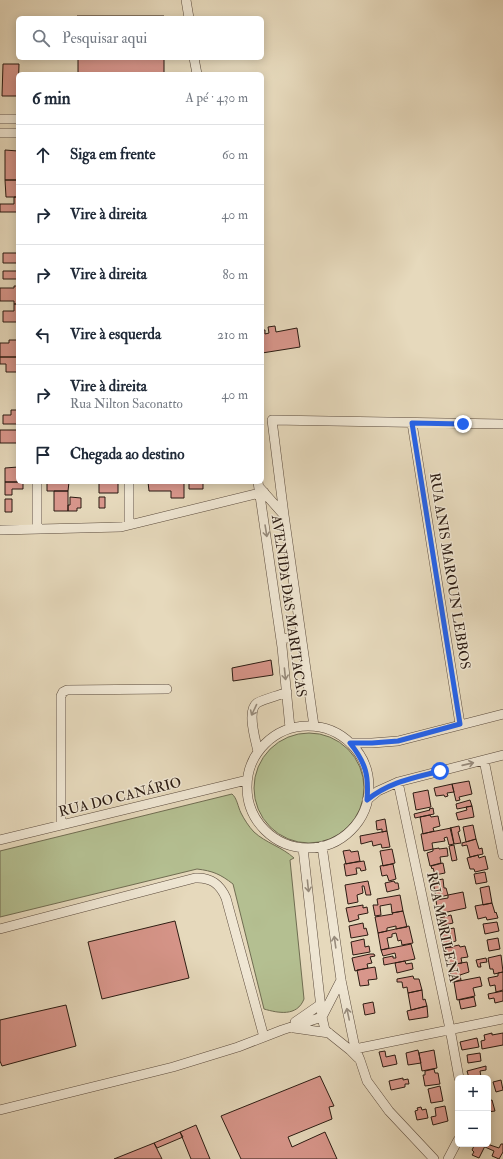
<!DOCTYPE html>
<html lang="pt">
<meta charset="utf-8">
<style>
:root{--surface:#fff;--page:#f2f2f3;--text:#1f2937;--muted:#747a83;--line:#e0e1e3}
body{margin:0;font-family:"IM FELL Double Pica",serif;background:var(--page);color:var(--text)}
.controls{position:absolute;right:12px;bottom:12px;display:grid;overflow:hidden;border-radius:6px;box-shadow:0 2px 10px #0003}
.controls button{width:36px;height:36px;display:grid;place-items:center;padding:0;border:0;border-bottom:1px solid var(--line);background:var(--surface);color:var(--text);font:20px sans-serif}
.stop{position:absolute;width:12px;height:12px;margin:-9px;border:3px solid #2563eb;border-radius:50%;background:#fff}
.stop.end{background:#2563eb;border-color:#fff;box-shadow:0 1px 4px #0008}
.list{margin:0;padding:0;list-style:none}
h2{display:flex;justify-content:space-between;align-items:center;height:52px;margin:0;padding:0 16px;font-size:17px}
h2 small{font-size:13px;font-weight:400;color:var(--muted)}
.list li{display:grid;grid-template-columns:26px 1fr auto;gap:12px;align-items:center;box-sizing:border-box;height:60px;padding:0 16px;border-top:1px solid var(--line)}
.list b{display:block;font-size:15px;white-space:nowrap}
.list p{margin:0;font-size:13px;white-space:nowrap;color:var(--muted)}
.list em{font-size:13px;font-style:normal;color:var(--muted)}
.icon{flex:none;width:22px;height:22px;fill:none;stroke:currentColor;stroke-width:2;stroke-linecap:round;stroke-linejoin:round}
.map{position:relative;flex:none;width:503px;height:1159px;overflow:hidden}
.search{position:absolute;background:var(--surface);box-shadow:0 2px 10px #0003;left:16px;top:16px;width:248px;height:44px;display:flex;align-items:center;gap:10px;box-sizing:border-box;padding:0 14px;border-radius:6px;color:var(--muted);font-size:15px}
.panel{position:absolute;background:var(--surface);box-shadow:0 2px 10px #0003;left:16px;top:72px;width:248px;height:412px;border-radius:6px}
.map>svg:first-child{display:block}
.green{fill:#b4bf91;stroke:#706d52}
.building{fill:#d8968b;stroke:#2b1b12}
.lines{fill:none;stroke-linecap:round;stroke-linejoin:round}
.minor-casing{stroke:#5a4a3c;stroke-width:10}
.minor{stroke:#efe6d3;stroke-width:9}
.oneway{stroke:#978b7c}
.route{stroke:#2563eb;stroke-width:5}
.labels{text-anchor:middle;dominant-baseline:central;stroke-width:3;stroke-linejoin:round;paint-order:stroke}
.street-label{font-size:14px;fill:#2b1b12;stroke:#efe6d3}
</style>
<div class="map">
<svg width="503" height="1159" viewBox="0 0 503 1159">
<rect width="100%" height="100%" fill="#e6d9bc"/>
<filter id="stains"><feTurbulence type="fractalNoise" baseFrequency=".005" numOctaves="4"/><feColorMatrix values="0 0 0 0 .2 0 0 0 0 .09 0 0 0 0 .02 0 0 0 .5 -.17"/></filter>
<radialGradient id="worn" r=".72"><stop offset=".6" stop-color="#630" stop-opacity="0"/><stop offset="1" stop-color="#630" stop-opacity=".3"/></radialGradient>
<path class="green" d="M254 788a55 55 0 1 1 110 0a55 55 0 1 1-110 0Z
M232 794C237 798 238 807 241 813 244 819 249 827 254 832 266 843 282 847 294 858L290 860 304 999C297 1017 278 1013 264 1009L233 884C220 874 213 871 197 869L0 917V851Z"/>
<path class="building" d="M77 16H164V18H77Z
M78 58H164V74H78Z
M3 64H19L18 96H2Z
M5 150 18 151V180H5Z
M5 180H17L18 197H6Z
M14 197H18V212H0V204H14Z
M3 253H18V263H3Z
M3 271H18V279H3Z
M14 286H18V304H14V301H0V288H14Z
M14 304H18V322H3V311H14Z
M275 326 276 332 297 328 300 347 262 353V330H265V334L269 333 268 327Z
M9 340H18V357H0V343H9Z
M0 357H18V372H6V364H0Z
M11 410H18V424H3V415H11Z
M0 430H18V443H0Z
M18 467V482H5V468Z
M5 482H23V489H12V495H5Z
M47 482H69L68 491H47Z
M99 482H118V493H99Z
M148 482H184V498H171V491H149Z
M189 482H203V489H189Z
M54 491H68V511H54Z
M70 497 81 498V508H77V511H68V505H70Z
M99 497H105V508H99Z
M5 499H12V512H5Z
M271 660 273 675 233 681 232 668Z
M469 781 472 794 459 797 460 800 456 801 452 784Z
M452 784 454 792 447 793 448 796 445 797 444 795 436 796 434 788Z
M428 790 431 807 416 810 413 793Z
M470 800 472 806 457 809 456 804Z
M472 806 474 817 458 820 456 813 467 810 466 807Z
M433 808 434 814 415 818 414 814 430 810 429 809Z
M430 815 431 817 438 816 440 826 433 828 434 831 423 834 420 817Z
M385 819 387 831 382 832V829L377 830 376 821Z
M473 825 476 839 466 842 463 827Z
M459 826 460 831 458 832 461 843 454 844 450 828Z
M451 828 454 844 449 845 447 837 444 838 445 841 432 843 433 849 424 851 421 834Z
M387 831 390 847 382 848 381 844 373 846 372 841 361 844 360 836Z
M476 839 479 849 482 848 483 854 470 857 467 845 462 846V843Z
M454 845 457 860 452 861 449 846Z
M439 848V849L447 848 448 856 440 857 441 863 430 866 427 853 433 851V849Z
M392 849 395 863 383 866 380 851Z
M350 850 351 852 358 851 360 861 346 864 343 851Z
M478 855 479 858 485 856 488 869 475 872 474 869H470L467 858Z
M364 861 366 870 361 871 360 868H356L357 874 346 876 344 864Z
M443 863 445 873 435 875 433 868 432 869 431 866Z
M393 864 396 879 389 881 387 875 382 876 380 866Z
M485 872 487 882 476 884 474 874Z
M443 879 444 888H446L448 895 436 898 433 881Z
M368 881 371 895H366L364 886H362L363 893 357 895 358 902 348 904 345 885Z
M394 881 395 883H398L399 889 387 892 385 883Z
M489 886 492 903 483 905 480 888Z
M463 892 466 908 438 914 436 900 448 898V895Z
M400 895 403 911 392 913 391 904 380 906 381 915 375 916 373 905H378L377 899Z
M492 903 495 913 496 912 498 918 487 920 486 917 478 919 475 906Z
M363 905V908L367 907 368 913 358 915 359 919 349 922 346 908Z
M403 911 407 927 396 929V926L387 928V931L378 933 375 917 393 914 392 913Z
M451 915 453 923 441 926 440 918Z
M175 921 189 978 102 999 88 942Z
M497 922 499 931 485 934 483 924Z
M363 923 364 929 366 928 368 935 351 938 349 926Z
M409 926 413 943 402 945 401 940 398 941 396 933 392 934V937L387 938 389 948 381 950 378 933Z
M454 928 456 941 452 942 453 947 444 948 440 931Z
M498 938 500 949 489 951 487 940Z
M364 939 365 947 369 946 370 952 353 955 351 942Z
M411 944 415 959 384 965 383 958 393 956V958H396L395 953 383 956 381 950Z
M459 945 460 947 465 946 468 957 461 958 462 963 449 965 445 948Z
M370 954H374L375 956 370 957 372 963 367 964 368 968 355 971 352 958Z
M501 955 503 972 494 974 493 969H490L488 958Z
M486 958 487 962 480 963 481 967H478L476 960Z
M405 961 406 964 412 963 413 969 397 973 395 963Z
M467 962 469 972 460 975 461 980 452 982 450 969 455 967V964Z
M375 967 377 979 368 980 369 985 360 986 357 970Z
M503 972V990L496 992 495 985 490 986 488 978 498 976V973Z
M413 976 414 979H419L422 990 408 993 407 987 403 988 402 982H397V979Z
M480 977 482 986 473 988 475 996 457 1000 454 982Z
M422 990 423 1000 425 999 427 1006 411 1010 408 993Z
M503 991V1001L495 1003 494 998 489 999 488 994Z
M474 997 476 1006 461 1009 459 1000Z
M373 1002 375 1013 365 1015 363 1004Z
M66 1005 76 1046 2 1066 0 1061V1020Z
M427 1006 428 1017 409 1020 407 1011Z
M492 1033V1035L503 1033V1045L482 1049 481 1041 485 1040 484 1035Z
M477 1038 479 1047 462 1050 460 1042Z
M418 1050 421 1063 408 1065 406 1053Z
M434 1050 437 1068 422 1071 419 1053Z
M385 1051 386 1057 395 1055 397 1064 383 1067 379 1052Z
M480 1053 481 1061 468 1063 467 1055Z
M486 1066V1070L480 1071 481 1077 469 1078 467 1071Z
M434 1069 435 1073H438L440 1084 425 1086 423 1075H425V1071Z
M320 1076 334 1106 329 1107 332 1119 288 1137 292 1147 325 1132 337 1159H241L221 1116Z
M403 1078V1080L408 1079 409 1084H405V1087L391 1090 389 1081Z
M501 1080 503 1090 496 1092 493 1082Z
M440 1086 443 1101 431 1103 428 1089Z
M492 1100 495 1111 488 1112V1101Z
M445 1106 448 1121 433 1125 431 1117 436 1116 435 1108Z
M421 1107 422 1110 426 1109 428 1118 417 1120 415 1111 418 1110 417 1108Z
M196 1125 210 1159H191L180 1132Z
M180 1132 183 1137 157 1148 154 1143Z
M154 1143 162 1159H114Z
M475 1144H486L479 1158 472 1155 474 1152 472 1150Z
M487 1144 499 1148 501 1144H503V1152L499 1159 492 1156 494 1151 485 1147Z"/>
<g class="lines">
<defs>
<path id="minor" d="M186 0 189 18
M194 58 197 74
M0 119H18
M0 133H18
M412 423 460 724
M37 482V529
M258 482 282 647 290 728
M260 488 283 514
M129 525V482
M0 530 121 527 264 492
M281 639 301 636
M314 726 284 515 272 420 503 424
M247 787a61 61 0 1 1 122 0a61 61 0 1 1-122 0Z
M350 743H372L398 741 503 714
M258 752C256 741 246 711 257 703 266 698 278 696 287 692
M484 760 503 855
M398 782 450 1029 459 1078
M367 800 378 791 398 782 503 755
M61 825V696L63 692 67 690 167 689
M0 840 247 780
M322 846 341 980 355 1048 360 1060 367 1081 389 1111 434 1159
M303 848 322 1017 325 1030 350 1050 358 1058
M0 929 195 878C211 877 220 884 226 898L264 1037
M322 1017 341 980
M295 1022 321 1004
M294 1028 329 1033
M350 1050 503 1019
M0 1110 173 1067 238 1047 282 1030 322 1017
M448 1159 458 1140"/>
</defs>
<use href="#minor" class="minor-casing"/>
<use href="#minor" class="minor"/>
</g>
<defs><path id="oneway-shaft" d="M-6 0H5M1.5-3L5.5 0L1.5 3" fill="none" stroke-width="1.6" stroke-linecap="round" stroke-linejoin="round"/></defs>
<g class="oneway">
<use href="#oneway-shaft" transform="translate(266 531) rotate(81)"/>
<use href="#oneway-shaft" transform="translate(285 674) rotate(84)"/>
<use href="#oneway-shaft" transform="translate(254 710) rotate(115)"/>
<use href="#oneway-shaft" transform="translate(468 764) rotate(-13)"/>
<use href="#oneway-shaft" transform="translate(308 886) rotate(84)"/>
<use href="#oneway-shaft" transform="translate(335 942) rotate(-98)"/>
<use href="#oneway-shaft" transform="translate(348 1014) rotate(-102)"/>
</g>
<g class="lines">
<path class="route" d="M440 771C413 778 389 782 367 800 369 776 366 763 350 743H372L398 741 460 724 412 423 463 424"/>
</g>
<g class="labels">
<g class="street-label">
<text transform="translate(450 571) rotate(81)">RUA ANIS MAROUN LEBBOS</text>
<text transform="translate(289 606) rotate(82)">AVENIDA DAS MARITACAS</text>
<text transform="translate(120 797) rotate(-14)">RUA DO CANÁRIO</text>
<text transform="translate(443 927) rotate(78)">RUA MARILENA</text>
</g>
</g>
<rect width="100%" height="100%" filter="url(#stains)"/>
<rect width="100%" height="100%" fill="url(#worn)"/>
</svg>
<div class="controls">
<button>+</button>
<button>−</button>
</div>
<div class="stop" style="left:440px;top:771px"></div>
<div class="stop end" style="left:463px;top:424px"></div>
<div class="search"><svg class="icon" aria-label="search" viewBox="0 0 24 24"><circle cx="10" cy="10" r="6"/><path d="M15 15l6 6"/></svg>Pesquisar aqui</div>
<section class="panel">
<h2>6 min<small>A pé · 430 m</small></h2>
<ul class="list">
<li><svg class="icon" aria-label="ahead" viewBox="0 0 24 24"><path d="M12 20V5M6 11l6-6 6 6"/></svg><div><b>Siga em frente</b></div><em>60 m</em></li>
<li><svg class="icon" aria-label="right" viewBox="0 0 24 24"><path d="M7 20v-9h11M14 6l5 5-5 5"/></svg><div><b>Vire à direita</b></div><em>40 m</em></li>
<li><svg class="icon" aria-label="right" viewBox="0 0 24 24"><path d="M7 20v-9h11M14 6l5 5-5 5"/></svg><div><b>Vire à direita</b></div><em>80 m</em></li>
<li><svg class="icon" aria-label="left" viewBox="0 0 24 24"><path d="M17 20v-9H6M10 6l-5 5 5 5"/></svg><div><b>Vire à esquerda</b></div><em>210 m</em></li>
<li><svg class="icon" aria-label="right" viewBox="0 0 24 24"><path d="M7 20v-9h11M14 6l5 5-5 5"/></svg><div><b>Vire à direita</b><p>Rua Nilton Saconatto</p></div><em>40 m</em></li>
<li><svg class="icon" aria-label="arrive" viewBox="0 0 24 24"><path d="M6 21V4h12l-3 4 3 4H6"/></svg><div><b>Chegada ao destino</b></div></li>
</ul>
</section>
</div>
